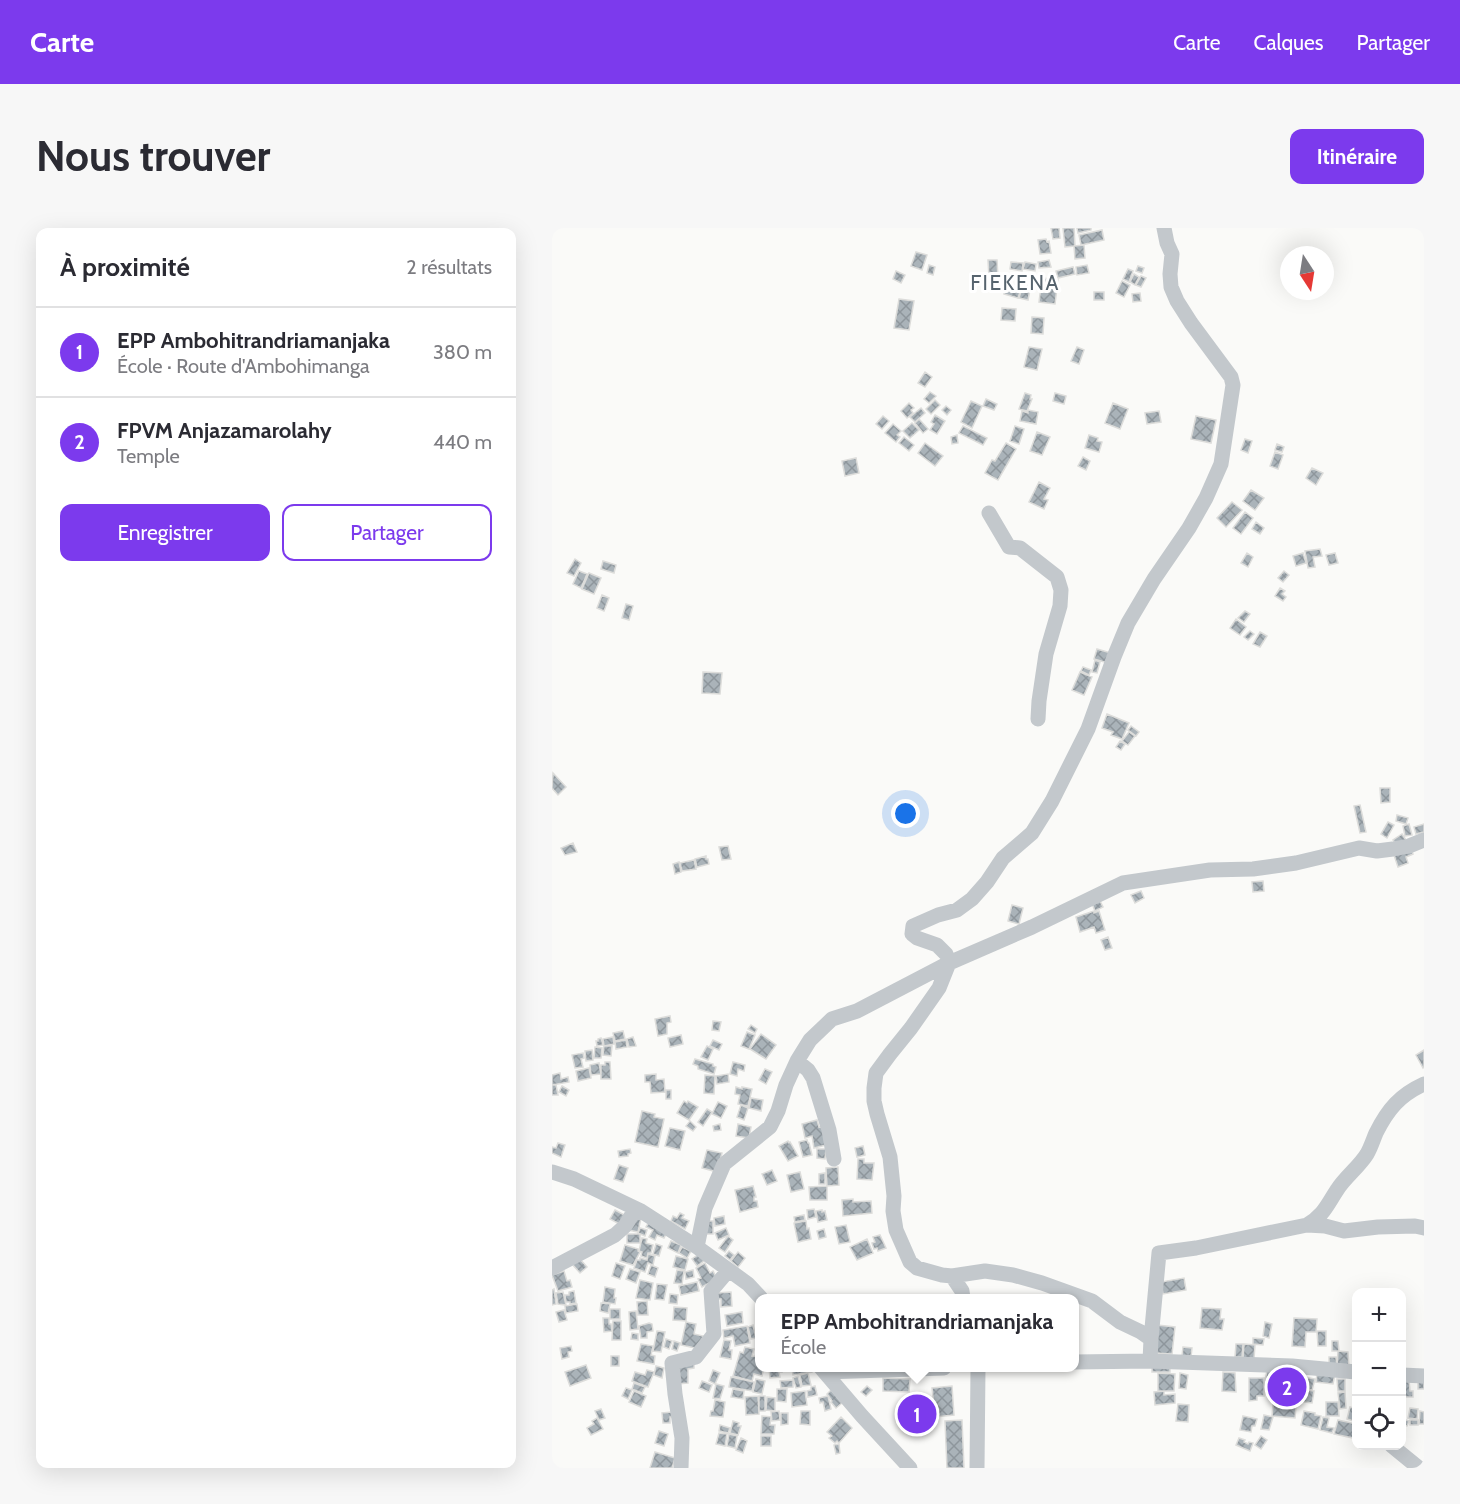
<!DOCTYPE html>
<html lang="fr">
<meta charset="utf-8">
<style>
:root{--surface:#fff;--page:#f7f7f7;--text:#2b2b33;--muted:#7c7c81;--line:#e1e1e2;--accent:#7c3aed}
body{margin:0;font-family:Cabin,sans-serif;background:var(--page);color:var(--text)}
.controls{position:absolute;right:18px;bottom:18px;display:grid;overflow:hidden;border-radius:12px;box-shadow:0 6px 24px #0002}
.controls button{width:54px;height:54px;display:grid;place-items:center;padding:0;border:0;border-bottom:2px solid var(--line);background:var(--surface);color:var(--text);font:30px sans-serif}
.compass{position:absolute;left:728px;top:18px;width:54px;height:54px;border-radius:50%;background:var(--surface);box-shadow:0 6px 24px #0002;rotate:168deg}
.you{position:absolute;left:354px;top:586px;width:21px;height:21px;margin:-15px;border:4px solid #fff;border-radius:50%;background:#1a73e8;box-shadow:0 0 0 9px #1a73e833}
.badge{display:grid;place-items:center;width:39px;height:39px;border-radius:50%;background:var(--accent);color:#fff;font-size:20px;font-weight:700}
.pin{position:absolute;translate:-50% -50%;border:3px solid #fff;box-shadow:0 2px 6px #0006}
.popup{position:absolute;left:203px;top:1066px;width:324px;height:78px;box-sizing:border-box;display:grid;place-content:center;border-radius:12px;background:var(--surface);filter:drop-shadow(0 2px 4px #0005);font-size:20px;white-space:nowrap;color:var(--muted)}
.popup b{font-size:22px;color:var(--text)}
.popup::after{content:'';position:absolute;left:50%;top:100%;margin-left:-12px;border:12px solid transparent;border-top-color:var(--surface)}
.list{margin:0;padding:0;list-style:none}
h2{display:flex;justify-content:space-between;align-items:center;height:78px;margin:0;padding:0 24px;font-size:26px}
h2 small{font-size:20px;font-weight:400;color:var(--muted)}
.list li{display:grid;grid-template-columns:39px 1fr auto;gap:18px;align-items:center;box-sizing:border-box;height:90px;padding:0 24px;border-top:2px solid var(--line)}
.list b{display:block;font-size:22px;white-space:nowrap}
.list p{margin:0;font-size:20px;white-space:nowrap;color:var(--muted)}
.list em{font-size:20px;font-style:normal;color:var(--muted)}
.actions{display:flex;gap:12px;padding:18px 24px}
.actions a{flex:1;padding:14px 0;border:2px solid var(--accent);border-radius:12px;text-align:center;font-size:21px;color:var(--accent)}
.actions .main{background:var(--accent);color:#fff}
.icon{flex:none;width:33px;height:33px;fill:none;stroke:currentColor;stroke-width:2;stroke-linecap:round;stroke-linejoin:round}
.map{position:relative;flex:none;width:872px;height:1240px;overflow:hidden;border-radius:12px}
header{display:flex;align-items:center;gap:36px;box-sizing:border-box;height:84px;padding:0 30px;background:var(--accent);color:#fff}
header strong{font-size:28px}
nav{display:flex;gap:33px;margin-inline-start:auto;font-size:21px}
.intro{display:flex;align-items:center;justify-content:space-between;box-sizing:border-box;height:144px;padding:0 36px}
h1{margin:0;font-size:42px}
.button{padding:15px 27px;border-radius:12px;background:var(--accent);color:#fff;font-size:21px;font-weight:700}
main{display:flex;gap:36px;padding:0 36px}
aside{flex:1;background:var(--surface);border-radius:12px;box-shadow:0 6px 24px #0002}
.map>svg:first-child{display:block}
.building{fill:url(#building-cross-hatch);stroke:#dcdcda;stroke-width:1.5}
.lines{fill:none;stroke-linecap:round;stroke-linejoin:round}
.minor{stroke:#c3c8cc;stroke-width:15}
.labels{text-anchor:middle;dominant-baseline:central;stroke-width:6;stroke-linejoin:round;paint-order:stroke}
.neighbourhood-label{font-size:21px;letter-spacing:1.5px;fill:#57646e;stroke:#fff}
</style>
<header>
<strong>Carte</strong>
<nav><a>Carte</a><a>Calques</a><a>Partager</a></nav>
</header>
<div class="intro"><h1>Nous trouver</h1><a class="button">Itinéraire</a></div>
<main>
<aside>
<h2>À proximité<small>2 résultats</small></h2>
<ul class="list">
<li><span class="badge">1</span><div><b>EPP Ambohitrandriamanjaka</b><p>École · Route d'Ambohimanga</p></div><em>380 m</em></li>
<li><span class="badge">2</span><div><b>FPVM Anjazamarolahy</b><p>Temple</p></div><em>440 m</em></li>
</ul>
<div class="actions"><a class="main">Enregistrer</a><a>Partager</a></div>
</aside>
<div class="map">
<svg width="872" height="1240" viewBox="0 0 872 1240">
<defs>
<pattern id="building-cross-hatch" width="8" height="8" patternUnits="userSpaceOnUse" patternTransform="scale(1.5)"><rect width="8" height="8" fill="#aab3b9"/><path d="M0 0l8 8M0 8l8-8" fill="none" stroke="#8e969c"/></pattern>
</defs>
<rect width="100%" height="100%" fill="#fafaf8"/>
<path class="building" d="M499 0H507L508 10 501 11Z
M511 0H522L523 18 513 19Z
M525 0H539V2L526 5Z
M550 2 552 12 529 17 527 7Z
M494 11 495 14 497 13 499 25 488 26 486 12Z
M532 17 533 30 523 31 522 18Z
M364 24 375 27 370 42 359 38Z
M436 32H445L446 50H437Z
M497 32 499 39 487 40 486 34Z
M459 34 471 35 470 43 458 41Z
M473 34 484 36 483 43 471 41Z
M377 37 383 39 381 47 375 45Z
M535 37 537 45 525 47 524 39Z
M586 38 592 40 590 45 584 43Z
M521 39 523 46 506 50 504 43Z
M576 41 581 43 577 54 571 51Z
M344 43 353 47 349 55 341 51Z
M582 46 587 49 583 57 578 54Z
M589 48 594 50 589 59 584 57Z
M490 50 506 52 503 76 487 74Z
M570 53 578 57 572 69 564 65Z
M471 56 479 57 476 72 467 70Z
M454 60 468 64 466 70 452 66Z
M542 64H552V72H542Z
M588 65 589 73 581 74 580 66Z
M347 71 362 73 357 102 342 100Z
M450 80 464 81 463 93 449 92Z
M480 89 492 90 491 106 479 105Z
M477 119 490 121 485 142 472 139Z
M525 119 532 122 527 136 519 133Z
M373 144 380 149 373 159 366 155Z
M378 164 384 168 377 175 372 171Z
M473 165 479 167 478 171H480L475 183 467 181Z
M503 165 514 168 512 176 501 173Z
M434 171 445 176 442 182 431 178Z
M383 172 388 177 379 186 374 181Z
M419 173 430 178 420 200 409 194Z
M357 175 362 180 359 182 361 185 355 190 349 183Z
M561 175 576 181 568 201 553 195Z
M394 178 399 182 395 187 390 182Z
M369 180 373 185 363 194 358 189Z
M476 182 486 184 484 196 468 193 470 183 476 185Z
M607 183 609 194 595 196 593 185Z
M383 187 393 193 385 206 378 202 382 196 379 194Z
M331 188 337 193 330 201 324 196Z
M644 188 664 192 659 215 639 211Z
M367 191 376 201 371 205 363 195Z
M360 195 367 202 358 210 351 203Z
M341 196 349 203 345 207 348 209 344 214 333 205Z
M411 198 435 210 431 217 407 205Z
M463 198 472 201 467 216 458 213Z
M485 204 498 209 490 227 478 223Z
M405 207 406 215 400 216 399 209Z
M537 207 546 210 545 213 550 214 547 224 533 220Z
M352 209 362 217 357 223 347 215Z
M693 211 700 213 696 225 689 222Z
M373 215 391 228 383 238 366 225Z
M454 215 464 221 446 252 433 245 440 232 443 233Z
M725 216 732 219 730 224 723 222Z
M723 224 731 227 726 241 718 238Z
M531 229 538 233 534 242 526 238Z
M304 230 307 245 293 248 290 233Z
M760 240 771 245 764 257 754 250Z
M487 254 498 260 492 271 496 272 492 281 477 274Z
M699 262 712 270 703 282 691 273Z
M680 274 690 282 674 299 665 290Z
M693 284 701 290 689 306 681 300Z
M704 294 712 300 708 306 700 301Z
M768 321 770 328 761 329 763 339 756 340 753 323Z
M695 325 701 329 696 339 689 335Z
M751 325 754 335 744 338 741 328Z
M783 325 786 335 777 337 774 327Z
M23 331 29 335 22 348 15 345Z
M51 333 64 337 62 345 49 341Z
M27 343 35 346 29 360 21 356Z
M732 343 737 347 731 354 726 350Z
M37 345 49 350 42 366 30 361Z
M728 360 733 363 730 366 734 369 731 373 723 368Z
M50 367 57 370 52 383 45 380Z
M74 376 81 378 77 392 70 390Z
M693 383 698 386 692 394 686 390Z
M684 391 694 399 688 407 678 400Z
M698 403 702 406 696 412 692 409Z
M708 404 715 408 708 419 701 416Z
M545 421 559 425 556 435 542 431Z
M543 432 548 434 545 445 540 444Z
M531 439 539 442 537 447 529 443Z
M151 444 170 445 168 466 150 465Z
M528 444 540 449 532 467 520 462Z
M555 486 577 495 570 511 559 507 561 504 550 500Z
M579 498 587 504 584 508 576 502Z
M577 504 583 508 576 517 570 513Z
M568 513 573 516 569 522 564 519Z
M1 545 14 559 6 567 0 560Z
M828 560H838V574L829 575Z
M808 577 814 604 808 605 802 578Z
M845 587 856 590 854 596 844 593Z
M836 594 842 597 835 610 829 606Z
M857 596 860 607 853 608 851 598Z
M872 596V604L864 606 862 599Z
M850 606 854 612 845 618 841 612Z
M21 615 25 624 13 627 9 620Z
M176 618 179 631 170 632 167 619Z
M859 621 861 626 854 629 856 635 846 639 842 627Z
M154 628V631H156L157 636 145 639 143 631Z
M142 632 144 641 130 643 128 635Z
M127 634 129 644 123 646 121 636Z
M711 653 712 663 701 664 700 654Z
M589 663 592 670 583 675 579 667Z
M546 669 551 679 543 683 539 673Z
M460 677 471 680 467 696 456 693Z
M542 683V685L547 683 553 702 544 705 542 699 528 704 524 689Z
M556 709 560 720 553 722 549 712Z
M118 788 119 794 115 795V806L106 808 103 791Z
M161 793 169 794 167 803 160 802Z
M199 797 205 801 203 805 196 801Z
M71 803 73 811 63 813 61 805Z
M195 804 203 807 197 821 189 818Z
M209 806 224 817 214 831 198 821Z
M129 807 131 816 118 819 116 810Z
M61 809 62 816 52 818 51 811Z
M81 809 84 818 77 819 75 811Z
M49 810 51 817 45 818 44 813H46V811Z
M74 812 75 819 64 821 63 814Z
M161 812 170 816 167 822 158 818Z
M52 818H60L59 828 51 827Z
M155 818 161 821 156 832 149 829Z
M43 819 50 820 49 830H42Z
M40 822 41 832 34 833 33 823Z
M872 822V839L871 840 864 827Z
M31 825 32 830 29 831 31 839 23 840 20 827Z
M143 831 161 836V838L164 839 162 846 146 841V838L141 836Z
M53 834H58L59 851H49V837H53Z
M181 834 193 837 192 843 186 841 185 848 178 846Z
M47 835 49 846 39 847 38 837Z
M37 840 39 850 26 853 24 843Z
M213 841 220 844 214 856 207 852Z
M8 845 9 851 16 849 17 854 0 857V847Z
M104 846V852L112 851 113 864 99 865 98 854H93V847Z
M176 846 177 854 165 856 164 848Z
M153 847 163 848 162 866 152 865Z
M0 857H4L6 867H0Z
M10 858 17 862 14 868 7 864Z
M184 859 190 861V859L200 861 196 878 186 876 188 867 183 866Z
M114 862H119V871H114Z
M199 870 211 872 209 883 197 880Z
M132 873 135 875 136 873 146 879 137 892 125 885Z
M166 874 175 878 169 890 160 886Z
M189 877 196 880 192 892 185 889Z
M155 881 160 884 151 898 146 894Z
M90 883 103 886 102 889 112 891 106 919 83 914Z
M265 892 267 899 270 898 274 917 262 920 260 908 253 910 250 896Z
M138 893 144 899 141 903 134 898Z
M168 896 169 902 162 903 161 898Z
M186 896 199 899 197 910 184 908Z
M118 900 133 903 128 922 113 918Z
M255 912 256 915H257L260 927 251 929 247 914Z
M236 913 237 915 238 914 246 928 236 933 227 918Z
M6 915 13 917 9 929 0 925V919L4 920Z
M311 918 313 927 305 929 303 920Z
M78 921 79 925 76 926V928L67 929 66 923Z
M265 921H274L273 931 265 930Z
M155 922 170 925 165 944 150 940Z
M306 931H312V935H322L320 952 305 951Z
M67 937 76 940 71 954 62 951Z
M286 939 287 957 275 958 274 940Z
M220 942 225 953 215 957 210 946Z
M248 944 252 961 239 964 235 947Z
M273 945V956H267V946Z
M201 958 204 969H202V973H205L206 979 188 984 183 962Z
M275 958V972H258L257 959Z
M301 971V974L319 973 320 985 291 988 290 972Z
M262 981 264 989 256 991 255 982Z
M63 982 76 989 71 998 58 991Z
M270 982V984L273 983 275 992 266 994 264 983Z
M128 985 132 987 130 990 137 993 133 1001 119 993 121 988 125 990Z
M252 987 253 992 243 994 242 989Z
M80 988 89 990 86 1004 76 1002Z
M172 988 173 996 163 998 162 990Z
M154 993H161V1006H154Z
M254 993 255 1001 257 1000 259 1011 246 1014 242 995Z
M97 994 115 1004 112 1010 105 1007 103 1012 97 1009 101 1002 94 999Z
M294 997 298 1014 287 1016 283 999Z
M88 1000 95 1002 93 1008 86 1005Z
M174 1000 177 1007 166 1012 163 1005Z
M272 1001 274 1009 267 1011 265 1003Z
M75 1006H88V1015H75Z
M328 1007 334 1020 326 1023 325 1020 322 1021 320 1015 323 1014 321 1009Z
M176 1008 181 1012 173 1024 167 1020Z
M90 1010 95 1011 94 1015 101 1017 99 1025H96L95 1030 89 1028 90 1024 87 1023Z
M315 1011 321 1025 305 1032 298 1019Z
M119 1013 129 1017 126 1025 116 1020Z
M104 1016 110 1018 107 1028 101 1026Z
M73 1017 86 1021V1023L88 1024 81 1037 68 1033Z
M130 1019 139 1023 135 1030 127 1025Z
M177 1023 182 1027 178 1032 173 1028Z
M186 1024 193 1030 186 1039 179 1033Z
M96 1026 103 1028 101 1037 96 1035 93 1044 82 1040 85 1032H88V1030L95 1032Z
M147 1026 152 1033 145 1038 140 1031Z
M124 1028 136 1031 133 1042 121 1039Z
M27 1030 35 1039 28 1045 20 1036Z
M64 1035 73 1038 68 1051 60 1048Z
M153 1035 158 1045 161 1043 165 1051 150 1059 146 1051 149 1050 144 1040Z
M99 1037 106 1040 103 1049 96 1046Z
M78 1041 88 1044 84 1055 74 1051Z
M125 1042 132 1043 130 1056 122 1055Z
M141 1042 142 1049 134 1051 133 1044Z
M12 1043 15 1053 18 1052 20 1059 6 1063 0 1047Z
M632 1050 634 1062 611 1066 609 1054Z
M88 1052 101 1055 98 1072 84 1070Z
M145 1054 147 1063 129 1067 127 1058Z
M105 1056 115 1057 112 1072 103 1071Z
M53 1059 63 1061 62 1070H64L63 1076 51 1074Z
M2 1061 4 1076 0 1077V1062Z
M22 1063 24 1075 18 1076V1074H14L13 1067H17V1064Z
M11 1064 14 1077 6 1076 4 1065Z
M179 1064 180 1078 169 1079V1071H164V1065Z
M118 1066 126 1067 125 1076 117 1075Z
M95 1073 96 1087H86L85 1074Z
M49 1075 58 1076 56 1085 48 1083Z
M25 1076 26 1083 14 1085 13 1078Z
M122 1079 135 1080 134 1093 121 1092Z
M650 1080 669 1081 668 1091H672L670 1102 648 1100Z
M58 1081H68V1091H58Z
M12 1082 15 1092 7 1094 4 1084Z
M84 1083 86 1101 78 1102 77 1084Z
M190 1084 191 1095 175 1098 173 1087Z
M51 1090H57V1096H59L60 1103 52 1104Z
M742 1090 765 1091 764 1104H754L753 1119 740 1118Z
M61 1093H69V1112H60Z
M134 1094 144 1096 142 1106 151 1108 148 1121 129 1117Z
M713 1094 720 1096 717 1110 711 1108Z
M97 1095 100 1096 101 1103 95 1104V1110H89L87 1098Z
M201 1097 204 1110 199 1111 196 1099Z
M605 1097 623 1099 620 1126 603 1125Z
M195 1098 198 1115 183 1118 181 1108 172 1110 171 1102Z
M105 1103 113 1104 109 1124 101 1123Z
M765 1103H774V1118H766Z
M80 1105 86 1106V1112L79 1111Z
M701 1110 712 1111 711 1117 701 1116Z
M114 1111 120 1113 117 1121 112 1119Z
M172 1112 179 1113 177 1122H180L179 1131 168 1129Z
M122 1113 128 1115 125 1123 120 1121Z
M780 1113H786L787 1123H780Z
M89 1116 101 1118 99 1127 103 1128 102 1136 85 1133Z
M684 1116H691L690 1129H683Z
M692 1116 703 1117 702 1131H691Z
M19 1118 20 1123 16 1124 17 1129 10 1131 8 1120Z
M193 1119 202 1121 200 1128 208 1129V1140H212L210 1148 202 1146 200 1153 181 1148 188 1124 191 1125Z
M631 1119 640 1120 639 1129 630 1128Z
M786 1123 796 1124 797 1140H785Z
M59 1128H67V1138H59Z
M777 1129H784L785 1139 777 1140Z
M142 1133V1140L136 1141V1155L125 1156 124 1139Z
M600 1135H618V1144H600Z
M34 1137 39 1150 18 1158 13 1144Z
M104 1138 112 1140 110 1150 102 1147Z
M217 1140H230V1144H227L228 1149 218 1150Z
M240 1140H260V1144L241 1147Z
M95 1142 102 1144 96 1159 80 1153 83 1144 93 1147Z
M161 1142 168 1145 163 1156 157 1153Z
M715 1143 727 1144 726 1153 713 1152Z
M671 1144 683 1145 684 1164 670 1163Z
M256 1145 259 1157 250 1158 248 1147Z
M606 1145 623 1146 622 1163H606Z
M628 1145 636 1147 634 1161 627 1160Z
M765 1146H783L781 1156 764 1154Z
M246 1148 249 1159 244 1160 241 1150Z
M179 1149 202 1154 200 1163 177 1159Z
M752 1149 763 1151 760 1162 750 1160Z
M331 1150 358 1151 357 1164 331 1163Z
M697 1150H712V1168H705V1172L697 1173Z
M204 1151 213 1153 210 1166 201 1164Z
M785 1151H793V1163H786Z
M241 1152V1159L229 1160 228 1153Z
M850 1152H857L858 1163H861V1169H852L851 1167H850Z
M866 1152H872V1161H866Z
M150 1153 160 1157 157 1164 147 1160Z
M723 1153 746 1155 743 1190 720 1188Z
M82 1155 93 1159 90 1165 80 1161Z
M164 1156 172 1158 168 1171 161 1170Z
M263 1158 265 1167 256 1169 255 1163 259 1162V1159Z
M315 1158 320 1162 314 1168 309 1164Z
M400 1158 402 1187 383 1189 380 1160Z
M74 1160 80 1162 76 1171 70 1168Z
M181 1161 192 1163 191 1171 179 1169Z
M225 1161H235L234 1174 225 1173Z
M279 1162 290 1175 284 1180 279 1174 280 1173 275 1166Z
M754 1162 762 1163 760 1175 745 1173 747 1163 754 1164Z
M82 1163 94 1168 89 1179 77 1174Z
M253 1163 255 1177 240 1179 239 1165Z
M612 1163V1167L623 1166V1175L603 1177 602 1164Z
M793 1164 794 1180 788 1181 786 1165Z
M206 1168 207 1186 194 1187 193 1169Z
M207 1168H213V1183H207Z
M276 1168 279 1181 273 1183 271 1174 268 1175 267 1170Z
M215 1169 223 1170V1183L214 1182Z
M163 1172 173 1174 171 1189 158 1188 159 1183H161Z
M774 1174H786L787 1188H774Z
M626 1176 637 1177 636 1194 624 1193Z
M798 1179 804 1181 802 1193 795 1191Z
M858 1180 866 1181 865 1191 856 1190Z
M49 1181 53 1190 47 1192 43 1183Z
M227 1183 228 1192 220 1193 219 1184Z
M249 1183H258V1197L248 1196Z
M752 1183 763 1185V1187L769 1188 766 1201 749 1197Z
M868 1183 872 1184V1196H867Z
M120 1184V1189H118V1195H111L110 1185Z
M229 1185H236V1196L229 1197Z
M712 1187 721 1189 717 1202 709 1201Z
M210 1188 219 1189 218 1197H223L222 1206H209Z
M691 1188 705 1191 703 1198H700L699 1204 688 1202Z
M289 1189 300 1200 287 1215 285 1213 283 1215 277 1210 280 1208 275 1204Z
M771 1189 777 1190 775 1199 782 1200 780 1205 768 1202Z
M45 1190 51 1201 39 1207 35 1200 42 1196 40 1193Z
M850 1191 857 1193 855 1198 850 1197Z
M410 1192 412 1240H395L393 1193Z
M786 1192 804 1196 801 1210 782 1206Z
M858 1192H866V1197H858Z
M181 1193 187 1195 186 1198H189L186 1207 178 1205Z
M168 1197 178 1200 176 1205 167 1203Z
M107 1203 116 1206 112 1218 103 1215Z
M167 1205 175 1206 173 1218 164 1216Z
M177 1206 185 1208 183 1220 175 1218Z
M209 1208H219V1218H209Z
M709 1208 715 1212 709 1221 703 1217Z
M189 1210 195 1213 191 1225 184 1222Z
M687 1210 693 1212 692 1214 696 1216 697 1214 701 1215 698 1223 684 1217Z
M287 1216 288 1225 284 1226 282 1217Z
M103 1224 123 1230 120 1240H98Z"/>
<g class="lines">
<path class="minor" d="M437 285 457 319 468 320 505 349 509 362 508 378 494 426 487 473 486 491
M245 833 256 842 261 850 277 902 282 931
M0 944 22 951 89 983 145 1019 196 1056 209 1070
M755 997 773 998 792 1003 826 999 863 998 872 1000
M145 1019 153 980 172 936 218 899 226 883 234 857 245 833 258 812 280 791 305 783 397 735 480 699 571 655 658 642 701 641 744 635 807 620 825 623 841 621 857 618 872 612
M0 1040 63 1007 73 998 81 985 89 983
M400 1048 410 1063 411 1070
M599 1111 607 1025 644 1020 755 997C772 987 775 977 785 962 793 949 807 939 815 926 819 919 821 912 824 905 836 881 848 867 872 856
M598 1133 599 1111 589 1104 568 1094 540 1073 490 1055 461 1047 433 1043 400 1048 390 1047 365 1040 358 1034 344 1002 341 983 342 968 338 929 325 886 322 873V860L324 845 338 826 359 800 387 760 397 735 394 726 385 717 365 710 360 706 361 698 386 687 405 682 420 671 435 654 451 630 480 605 500 573 536 501 562 429 576 395 602 351 637 300 654 270 669 236 681 157 679 149 639 95 625 73 619 59 618 46 620 26 615 15 612 0
M522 1134 598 1133 740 1138 804 1144
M269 1140 310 1188 358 1240
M273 1144 392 1140
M850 1147 872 1148
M840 1218 867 1240
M129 1240 130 1210 123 1166 120 1135 144 1129 162 1106 159 1063 176 1043
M425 1240 426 1140"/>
</g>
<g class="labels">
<g class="neighbourhood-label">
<text x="463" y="54">FIEKENA</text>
</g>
</g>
</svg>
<div class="controls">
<button>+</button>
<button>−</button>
<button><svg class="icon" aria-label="locate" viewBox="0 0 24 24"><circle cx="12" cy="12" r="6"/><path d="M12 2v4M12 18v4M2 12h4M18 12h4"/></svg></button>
</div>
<svg class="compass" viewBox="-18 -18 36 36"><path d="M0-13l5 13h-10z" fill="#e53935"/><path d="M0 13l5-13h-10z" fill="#7c7c81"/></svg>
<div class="you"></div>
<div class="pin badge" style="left:365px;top:1186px">1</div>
<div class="popup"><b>EPP Ambohitrandriamanjaka</b>École</div>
<div class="pin badge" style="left:735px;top:1159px">2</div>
</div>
</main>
